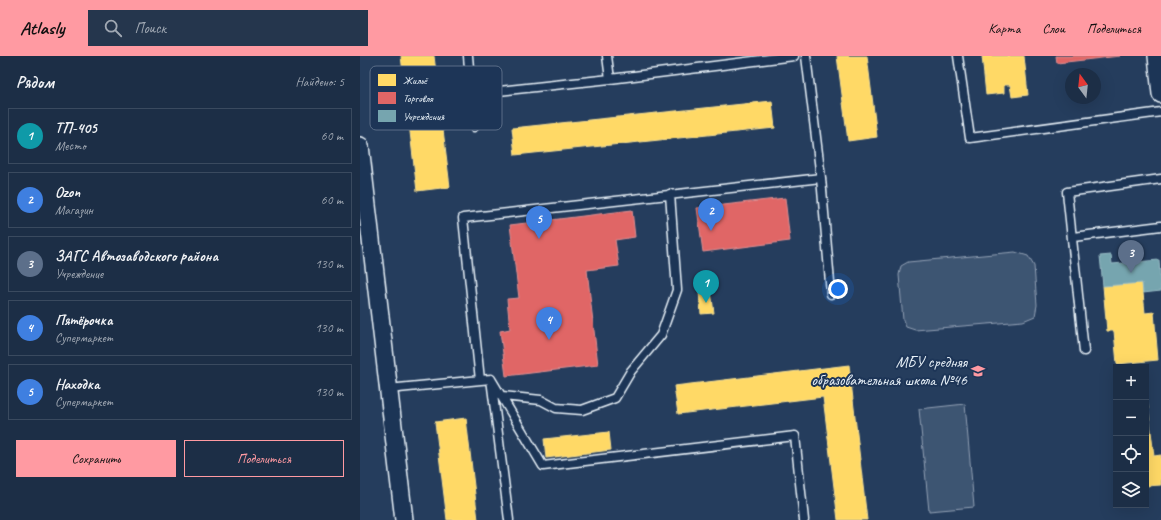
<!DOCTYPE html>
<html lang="ru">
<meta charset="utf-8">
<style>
:root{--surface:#1c2e46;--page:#25364d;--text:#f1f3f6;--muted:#a0a8b3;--line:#3a4a5f;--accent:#ff9aa2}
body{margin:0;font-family:Caveat,sans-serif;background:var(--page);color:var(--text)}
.controls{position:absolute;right:12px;bottom:12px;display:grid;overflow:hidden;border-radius:0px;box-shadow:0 4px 16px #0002}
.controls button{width:36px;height:36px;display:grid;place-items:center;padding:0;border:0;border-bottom:1px solid var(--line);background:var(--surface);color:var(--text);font:20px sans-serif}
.compass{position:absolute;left:705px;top:12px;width:36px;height:36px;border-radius:50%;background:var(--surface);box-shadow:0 4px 16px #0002;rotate:345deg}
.you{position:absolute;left:478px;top:233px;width:14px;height:14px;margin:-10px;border:3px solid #fff;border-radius:50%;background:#1a73e8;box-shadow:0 0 0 6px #1a73e833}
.badge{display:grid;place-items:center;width:26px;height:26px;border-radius:50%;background:var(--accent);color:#fff;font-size:13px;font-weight:700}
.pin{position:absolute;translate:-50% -33px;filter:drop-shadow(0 1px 2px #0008)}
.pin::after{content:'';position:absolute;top:21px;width:14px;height:12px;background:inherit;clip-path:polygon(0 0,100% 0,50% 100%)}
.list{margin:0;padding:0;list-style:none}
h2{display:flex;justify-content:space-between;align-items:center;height:52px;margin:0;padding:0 16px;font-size:17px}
h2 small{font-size:13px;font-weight:400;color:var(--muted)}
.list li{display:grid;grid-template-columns:26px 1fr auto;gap:12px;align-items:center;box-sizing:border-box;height:56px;margin:0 8px 8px;padding:0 8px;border:1px solid var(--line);border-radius:0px}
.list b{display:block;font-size:15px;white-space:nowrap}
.list p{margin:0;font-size:13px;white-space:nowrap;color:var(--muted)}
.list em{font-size:13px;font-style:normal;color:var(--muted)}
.actions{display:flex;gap:8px;padding:12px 16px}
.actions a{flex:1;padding:9px 0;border:1px solid var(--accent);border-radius:0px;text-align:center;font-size:14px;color:var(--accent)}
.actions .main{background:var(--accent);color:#111}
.icon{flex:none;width:22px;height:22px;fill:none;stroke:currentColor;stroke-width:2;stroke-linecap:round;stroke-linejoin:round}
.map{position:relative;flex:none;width:801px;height:464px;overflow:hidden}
header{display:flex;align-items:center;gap:24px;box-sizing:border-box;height:56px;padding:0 20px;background:var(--accent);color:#111}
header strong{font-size:19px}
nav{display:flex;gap:22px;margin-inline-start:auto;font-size:14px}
.search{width:280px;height:36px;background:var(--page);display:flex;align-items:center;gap:10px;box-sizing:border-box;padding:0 14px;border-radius:0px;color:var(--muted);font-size:15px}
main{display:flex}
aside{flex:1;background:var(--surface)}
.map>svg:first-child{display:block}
.green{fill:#3e5472;stroke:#93a2b5}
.homes{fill:#ffd966;stroke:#f8e092}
.shops{fill:#e06666;stroke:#e29092}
.public{fill:#76a5af;stroke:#98bcc5}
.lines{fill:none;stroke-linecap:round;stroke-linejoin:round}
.lane-casing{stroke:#e8f1f8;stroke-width:11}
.street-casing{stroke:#e8f1f8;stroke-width:20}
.lane{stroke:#1d3557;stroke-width:8}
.street{stroke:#1d3557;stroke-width:17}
.labels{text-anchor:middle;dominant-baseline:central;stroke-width:4;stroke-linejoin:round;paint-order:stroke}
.poi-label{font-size:16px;fill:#e8f1f8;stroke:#1d3557;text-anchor:end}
.key{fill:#1d3557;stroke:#5a6d87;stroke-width:1}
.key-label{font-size:11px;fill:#e8f1f8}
</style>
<header>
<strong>Atlasly</strong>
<div class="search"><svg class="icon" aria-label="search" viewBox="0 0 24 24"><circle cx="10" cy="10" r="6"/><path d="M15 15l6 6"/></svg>Поиск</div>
<nav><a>Карта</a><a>Слои</a><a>Поделиться</a></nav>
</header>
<main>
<aside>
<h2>Рядом<small>Найдено: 5</small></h2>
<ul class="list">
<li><span class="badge" style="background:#0f9aa8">1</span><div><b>ТП-405</b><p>Место</p></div><em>60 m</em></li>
<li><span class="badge" style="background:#3f7fe0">2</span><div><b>Ozon</b><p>Магазин</p></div><em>60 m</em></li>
<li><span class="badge" style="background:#5c6f8a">3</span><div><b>ЗАГС Автозаводского района</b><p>Учреждение</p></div><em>130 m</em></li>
<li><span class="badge" style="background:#3f7fe0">4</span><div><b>Пятёрочка</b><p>Супермаркет</p></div><em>130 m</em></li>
<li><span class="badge" style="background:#3f7fe0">5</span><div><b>Находка</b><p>Супермаркет</p></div><em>130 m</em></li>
</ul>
<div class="actions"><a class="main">Сохранить</a><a>Поделиться</a></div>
</aside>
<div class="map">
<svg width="801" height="464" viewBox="0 0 801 464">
<rect width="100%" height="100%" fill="#253d5d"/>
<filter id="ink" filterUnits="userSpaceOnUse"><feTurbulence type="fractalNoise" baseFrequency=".025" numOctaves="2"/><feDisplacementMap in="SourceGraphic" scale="8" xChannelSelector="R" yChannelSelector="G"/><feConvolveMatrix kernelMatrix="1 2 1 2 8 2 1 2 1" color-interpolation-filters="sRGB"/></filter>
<g filter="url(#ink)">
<path class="green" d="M655 196 668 200 674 210 677 249 675 260 663 265 555 274 546 271 543 264 539 219 541 210 548 206Z
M605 348 614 451 569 455 559 353Z"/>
<path class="homes" d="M41 0H74L90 131 57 135Z
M477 0H507L517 81 488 85Z
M622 0H664L668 39 652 41 650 29H644V37L626 39Z
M412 45 415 72 155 99 152 72Z
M782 227 785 257 794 256 798 304 757 308 754 275H747L743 230Z
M351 235 354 257 341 258 339 236Z
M489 309 507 464H478L463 341 318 358 314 330Z
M787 343 794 400 801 399V429L786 430V344Z
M106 362 118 464H87L75 366Z
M249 376 251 394 186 402 184 383Z"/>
<path class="shops" d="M696 0H760L697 7Z
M425 142 430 185 343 196 337 152Z
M272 154 275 181 255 184 259 210 227 214 238 309 146 320 140 275 150 273 147 243 159 242 150 169Z"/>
<path class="public" d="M751 199 752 208 799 204 801 235 783 237 782 227 743 230 740 200Z"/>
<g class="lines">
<defs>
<path id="lane" d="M108 0 114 71
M247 0 250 23
M598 0 610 82 801 56
M111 38 250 23 434 0
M461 122 471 238
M713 181 801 170
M724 295 707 136 801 123
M131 323 183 410 435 380 444 464
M120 324 103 162 461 122 446 0
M28 333 131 323 149 464
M142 340 181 344 196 352 222 354 255 342 271 315 301 279 317 234 310 138"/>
<path id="street" d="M797 0 801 38
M0 90 44 464"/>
</defs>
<use href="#lane" class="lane-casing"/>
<use href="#street" class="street-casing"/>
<use href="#lane" class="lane"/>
<use href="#street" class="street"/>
</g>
</g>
<defs>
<symbol id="school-bare" viewBox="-9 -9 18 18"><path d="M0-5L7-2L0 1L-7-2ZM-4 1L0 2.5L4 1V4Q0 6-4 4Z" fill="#ff9aa2" stroke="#1d3557" stroke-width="2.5" paint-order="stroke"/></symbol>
</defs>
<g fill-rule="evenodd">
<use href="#school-bare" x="608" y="305" width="20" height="20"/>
</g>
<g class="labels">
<g class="poi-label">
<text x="607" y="306">МБУ средняя<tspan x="607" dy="18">образовательная школа №46</tspan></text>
</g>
</g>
<rect x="10" y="10" width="132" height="64" rx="6" class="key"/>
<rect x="18" y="18" width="18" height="12" fill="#ffd966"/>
<rect x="18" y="36" width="18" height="12" fill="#e06666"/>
<rect x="18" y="54" width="18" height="12" fill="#76a5af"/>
<g class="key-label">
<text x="43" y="28">Жильё</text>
<text x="43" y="46">Торговля</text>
<text x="43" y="64">Учреждения</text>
</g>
</svg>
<div class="controls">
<button>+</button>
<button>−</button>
<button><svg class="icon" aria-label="locate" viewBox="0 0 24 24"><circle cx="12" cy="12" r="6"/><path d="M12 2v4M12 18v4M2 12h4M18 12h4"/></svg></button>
<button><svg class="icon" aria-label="layers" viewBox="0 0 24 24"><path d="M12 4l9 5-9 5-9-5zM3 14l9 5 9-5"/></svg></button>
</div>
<svg class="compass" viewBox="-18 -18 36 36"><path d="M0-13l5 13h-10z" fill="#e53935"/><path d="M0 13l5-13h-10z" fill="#a0a8b3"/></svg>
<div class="you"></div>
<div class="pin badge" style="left:346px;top:247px;background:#0f9aa8">1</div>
<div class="pin badge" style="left:351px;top:175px;background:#3f7fe0">2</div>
<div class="pin badge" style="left:771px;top:217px;background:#5c6f8a">3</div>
<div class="pin badge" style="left:189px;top:284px;background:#3f7fe0">4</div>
<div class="pin badge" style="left:179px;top:183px;background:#3f7fe0">5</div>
</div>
</main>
